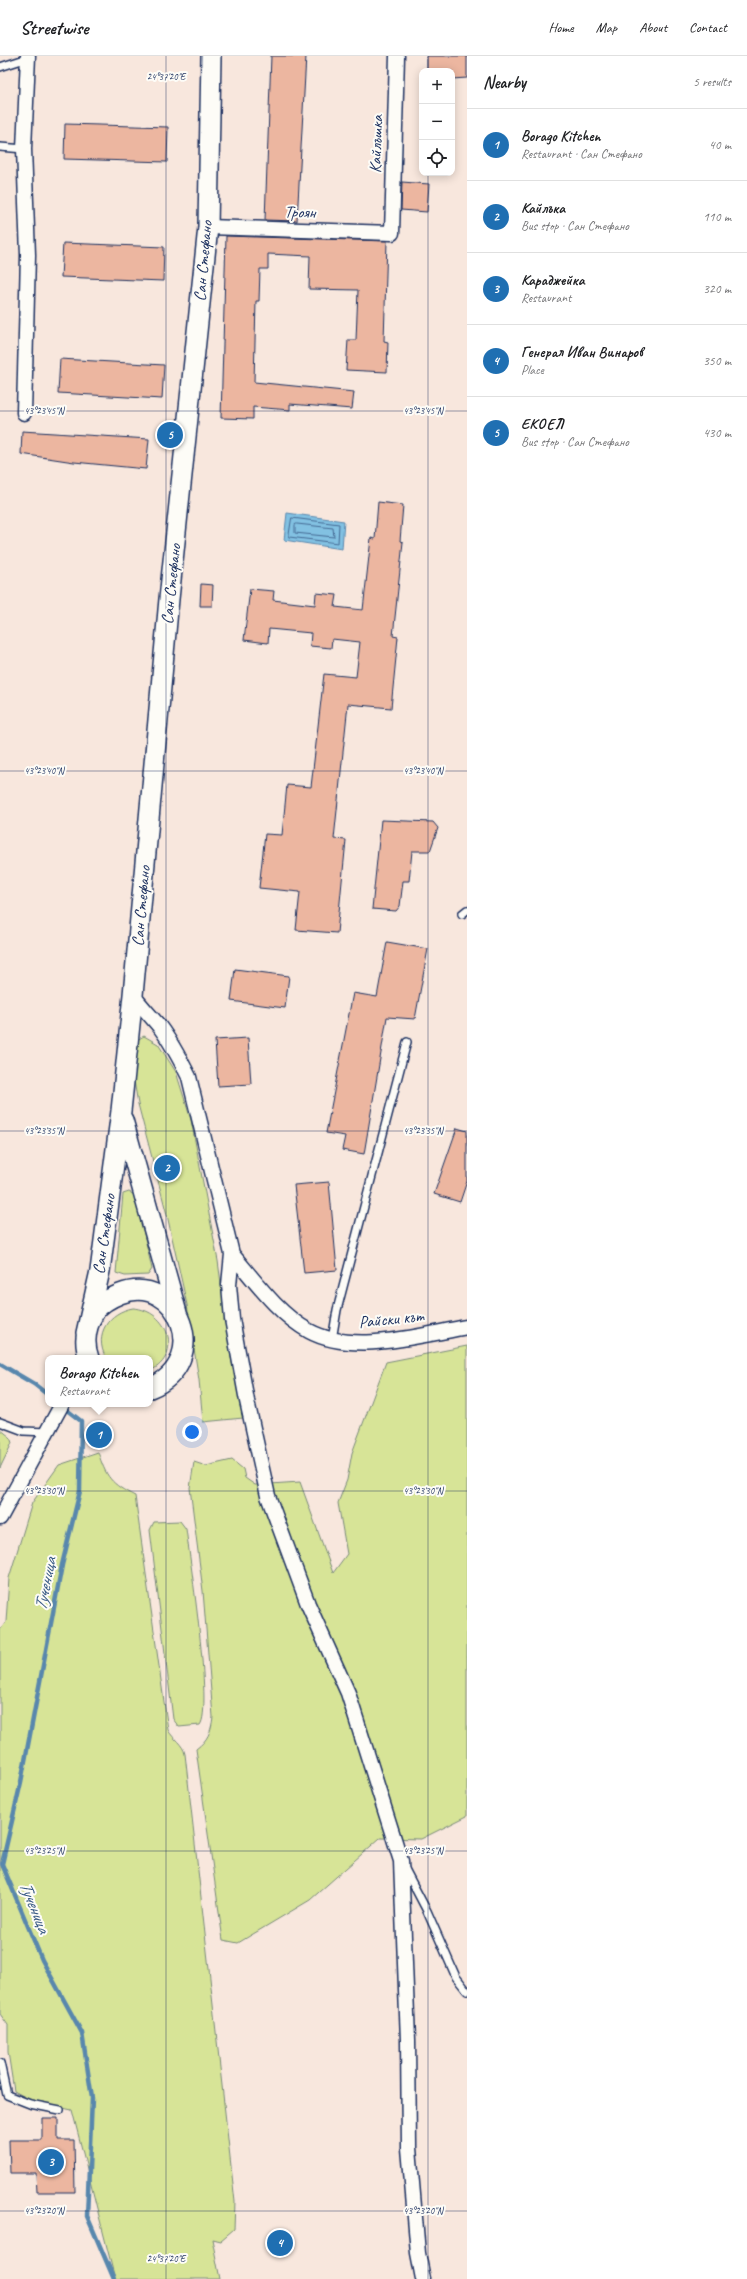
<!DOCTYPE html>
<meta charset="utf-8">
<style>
:root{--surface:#fff;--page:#f2f2f2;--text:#202124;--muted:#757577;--line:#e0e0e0;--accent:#1f6fb2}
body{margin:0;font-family:Caveat,sans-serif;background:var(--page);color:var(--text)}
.controls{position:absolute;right:12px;top:12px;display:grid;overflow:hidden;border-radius:8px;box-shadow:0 2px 10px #0003}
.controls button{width:36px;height:36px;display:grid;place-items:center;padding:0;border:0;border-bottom:1px solid var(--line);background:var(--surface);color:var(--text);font:20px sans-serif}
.you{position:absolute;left:192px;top:1376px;width:14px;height:14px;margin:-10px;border:3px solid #fff;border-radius:50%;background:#1a73e8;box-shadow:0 0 0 6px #1a73e833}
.badge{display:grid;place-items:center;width:26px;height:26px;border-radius:50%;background:var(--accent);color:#fff;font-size:13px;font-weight:700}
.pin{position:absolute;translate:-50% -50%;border:2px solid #fff;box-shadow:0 1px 4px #0006}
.popup{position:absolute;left:45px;top:1299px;width:108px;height:52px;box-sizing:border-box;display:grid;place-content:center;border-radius:8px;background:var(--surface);filter:drop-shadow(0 1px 3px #0005);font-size:13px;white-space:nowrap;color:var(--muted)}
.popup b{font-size:15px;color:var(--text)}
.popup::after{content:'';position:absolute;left:50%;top:100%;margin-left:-8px;border:8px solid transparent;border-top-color:var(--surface)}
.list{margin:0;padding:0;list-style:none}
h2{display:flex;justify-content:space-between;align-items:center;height:52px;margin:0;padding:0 16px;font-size:17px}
h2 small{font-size:13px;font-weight:400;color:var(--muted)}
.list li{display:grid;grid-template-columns:26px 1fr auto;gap:12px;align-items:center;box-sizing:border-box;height:72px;padding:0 16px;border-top:1px solid var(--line)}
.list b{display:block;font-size:15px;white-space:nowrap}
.list p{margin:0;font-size:13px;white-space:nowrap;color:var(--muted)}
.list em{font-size:13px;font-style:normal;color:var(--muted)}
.icon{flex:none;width:22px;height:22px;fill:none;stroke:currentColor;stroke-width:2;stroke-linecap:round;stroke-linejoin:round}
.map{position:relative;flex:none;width:467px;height:2223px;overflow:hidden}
header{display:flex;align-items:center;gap:24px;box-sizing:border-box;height:56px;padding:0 20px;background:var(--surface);border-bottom:1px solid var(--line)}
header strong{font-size:19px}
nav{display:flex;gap:22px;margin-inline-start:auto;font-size:14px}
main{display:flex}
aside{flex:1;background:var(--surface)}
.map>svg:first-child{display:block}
.green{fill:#d7e497;stroke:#798a7a}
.water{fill:#82c1e2;stroke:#5987ad}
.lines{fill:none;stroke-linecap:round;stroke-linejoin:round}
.shore{stroke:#446993;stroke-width:1}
.stream{stroke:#5987ad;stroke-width:4.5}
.building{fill:#ecb6a0;stroke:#1b2f5e}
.lane-casing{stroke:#1b2f5e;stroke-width:10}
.street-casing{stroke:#1b2f5e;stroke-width:17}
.secondary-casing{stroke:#1b2f5e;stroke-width:22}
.lane{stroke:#fdfcf7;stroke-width:7}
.street{stroke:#fdfcf7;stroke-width:14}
.secondary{stroke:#fdfcf7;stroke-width:19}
.ticks{fill:none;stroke:#1b2f5e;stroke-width:1;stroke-opacity:0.45}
.labels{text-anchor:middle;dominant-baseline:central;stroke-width:4;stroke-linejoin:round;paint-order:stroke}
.street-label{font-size:17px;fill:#1b2f5e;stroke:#fdfcf7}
.water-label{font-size:18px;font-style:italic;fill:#3a5b86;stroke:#fdfcf7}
.ticks-label{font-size:10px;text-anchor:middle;fill:#1b2f5e;stroke:#fdfcf7;stroke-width:4;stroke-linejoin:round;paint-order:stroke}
</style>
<header>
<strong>Streetwise</strong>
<nav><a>Home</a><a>Map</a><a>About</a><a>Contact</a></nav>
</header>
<main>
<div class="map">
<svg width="467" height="2223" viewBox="0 0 467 2223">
<rect width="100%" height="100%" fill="#f8e7dd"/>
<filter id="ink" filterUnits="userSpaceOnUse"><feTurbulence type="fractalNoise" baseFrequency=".025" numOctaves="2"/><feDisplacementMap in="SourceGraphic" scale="8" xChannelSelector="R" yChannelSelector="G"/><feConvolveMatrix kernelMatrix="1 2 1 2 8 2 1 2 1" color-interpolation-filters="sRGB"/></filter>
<g filter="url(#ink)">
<path class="green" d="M144 980 158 988 176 1016 191 1064 218 1205 230 1296 243 1362 203 1366 199 1324 187 1249 167 1159 138 1048 134 1025 135 985Z
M129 1136 135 1139 152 1213 148 1219 125 1220 116 1217 123 1138Z
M133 1252C168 1254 184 1299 150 1315V1302H106C93 1278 109 1256 133 1252Z
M467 1290V1760L421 1783 380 1782 310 1844 238 1887 223 1884 196 1693C208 1684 211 1676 213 1661L203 1535 190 1432 194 1406 206 1410 232 1404 243 1413 245 1422 255 1429 300 1426 333 1517 347 1498 338 1447 347 1424 352 1397 386 1306Z
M0 1373 10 1381 12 1387 0 1412Z
M98 1396C106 1421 111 1428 135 1440L168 1674C173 1683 183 1688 185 1698L235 2146 234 2173 220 2185 212 2183 220 2223H115L72 2054 34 2046 14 2035 8 1996V1969L0 1958V1574L6 1566 9 1522 32 1447 59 1409Z
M180 1465 186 1473C190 1503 213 1653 200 1669L179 1671 173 1663 150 1474 154 1466Z"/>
<path class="water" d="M287 457 344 465 342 493 284 484Z"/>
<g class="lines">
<path class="shore" d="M292 462 339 468 338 487 289 481Z
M297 468 333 472 334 481 295 477V469Z"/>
<path class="stream" d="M0 1308 34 1328 48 1339
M63 1351 81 1365 80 1435 62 1509 21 1726 2 1808 42 1904 82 1977 92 2042 87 2160 114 2223"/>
</g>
<path class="building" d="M271 0H306L297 165 265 164Z
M427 0H467V22L452 23V15H427Z
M65 68 168 71 167 106 64 103Z
M402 126 429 128 427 156 401 154Z
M226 180 387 185 384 285 388 286 387 316 346 314 348 284H356L358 234 309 233 310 200 268 198V213H260L259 245H256L254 326 354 336 352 353 290 348V354L253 351V363L221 362Z
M63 187 164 191 163 225 61 221Z
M60 303 164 309 162 343 58 337Z
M22 375 149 383 146 413 74 406 21 398Z
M378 446 403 449 400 485 403 486 393 580 398 581 391 652 348 648 334 783 346 784 337 877 296 874 300 836 259 832 265 778 282 779 287 729 311 731 324 618 356 621 360 586 332 583 331 592 310 590 311 577 269 573 268 587 244 584 250 533 274 535 273 544 315 549 316 537 337 539 335 551 363 554 371 482 375 483Z
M201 528 213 529 212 550H200Z
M381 764 433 766 438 772 430 795H412L409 825H403L400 850 396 855 372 853Z
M387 886 428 893 415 963 387 961 364 1098 342 1094 345 1080 326 1077 353 937 377 941Z
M235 913 289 920 285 952 231 945Z
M248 982 251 1028 218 1030 215 984Z
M457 1072 467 1075V1125L460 1146 434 1138Z
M329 1126 337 1214 304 1217 294 1129Z
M42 2062H58V2084H74L75 2136H37L36 2117H10L9 2084H42Z"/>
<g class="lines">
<defs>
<path id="lane" d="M0 11 28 2
M0 91 24 93
M462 858 467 854
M332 1284 337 1254 407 986
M0 1366 24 1375 47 1376
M405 1813 427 1855 456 1921 467 1935
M0 2007 7 2039 30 2048 60 2054"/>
<path id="street" d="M208 171 392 177 397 0
M24 357 28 199 24 93 28 0
M133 939C141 950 150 959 159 970 171 986 180 1003 189 1021L232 1198 229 1229 232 1263 247 1345 268 1440 308 1548 348 1637 401 1805 408 1984 409 2092 418 2197 423 2223
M232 1198C255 1225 278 1258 309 1275 353 1299 420 1279 467 1271
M0 1462 62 1348"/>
<path id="secondary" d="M123 1064 177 1257
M86 1277 100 1215 121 1055 133 939 169 543 208 171 211 0
M89 1302C83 1286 86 1270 95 1255 101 1247 110 1242 120 1238 178 1215 214 1306 150 1332"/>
</defs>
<use href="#lane" class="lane-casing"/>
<use href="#street" class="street-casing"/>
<use href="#secondary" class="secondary-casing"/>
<use href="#lane" class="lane"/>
<use href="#street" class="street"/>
<use href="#secondary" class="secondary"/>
</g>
</g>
<path class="ticks" d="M166 0V2223M428 0V15M428 117V2223M0 355H467M0 715H467M0 1075H467M0 1435H467M0 1795H467M0 2155H467"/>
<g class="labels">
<g class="street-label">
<text transform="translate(376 88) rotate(-88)">Кайлъшка</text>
<text transform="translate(300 156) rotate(2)">Троян</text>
<text transform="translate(203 205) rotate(-85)">Сан Стефано</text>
<text transform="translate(171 528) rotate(-84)">Сан Стефано</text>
<text transform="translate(141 850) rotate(-85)">Сан Стефано</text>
<text transform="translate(104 1178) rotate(-82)">Сан Стефано</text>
<text transform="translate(391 1263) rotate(-6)">Райски кът</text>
</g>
<g class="water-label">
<text transform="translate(45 1528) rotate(-79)">Тученица</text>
<text transform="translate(35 1851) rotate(68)">Тученица</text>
</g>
</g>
<g class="ticks-label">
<text x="166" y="24">24°37'20"E</text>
<text x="44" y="358">43°23'45"N</text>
<text x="423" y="358">43°23'45"N</text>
<text x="44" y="718">43°23'40"N</text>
<text x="423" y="718">43°23'40"N</text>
<text x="44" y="1078">43°23'35"N</text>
<text x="423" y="1078">43°23'35"N</text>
<text x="44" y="1438">43°23'30"N</text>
<text x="423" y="1438">43°23'30"N</text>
<text x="44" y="1798">43°23'25"N</text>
<text x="423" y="1798">43°23'25"N</text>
<text x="44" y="2158">43°23'20"N</text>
<text x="423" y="2158">43°23'20"N</text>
<text x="166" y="2206">24°37'20"E</text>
</g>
</svg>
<div class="controls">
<button>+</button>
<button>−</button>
<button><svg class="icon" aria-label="locate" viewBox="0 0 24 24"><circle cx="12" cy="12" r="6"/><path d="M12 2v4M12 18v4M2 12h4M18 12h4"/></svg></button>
</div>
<div class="you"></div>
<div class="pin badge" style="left:99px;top:1379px">1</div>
<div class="popup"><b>Borago Kitchen</b>Restaurant</div>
<div class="pin badge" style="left:167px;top:1112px">2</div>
<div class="pin badge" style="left:51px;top:2106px">3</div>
<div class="pin badge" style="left:280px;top:2187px">4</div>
<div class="pin badge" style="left:170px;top:379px">5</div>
</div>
<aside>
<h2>Nearby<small>5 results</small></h2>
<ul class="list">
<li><span class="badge">1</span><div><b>Borago Kitchen</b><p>Restaurant · Сан Стефано</p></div><em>40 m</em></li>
<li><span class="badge">2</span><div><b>Кайлъка</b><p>Bus stop · Сан Стефано</p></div><em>110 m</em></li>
<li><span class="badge">3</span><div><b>Караджейка</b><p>Restaurant</p></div><em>320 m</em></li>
<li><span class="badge">4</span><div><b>Генерал Иван Винаров</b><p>Place</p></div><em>350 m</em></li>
<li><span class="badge">5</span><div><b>ЕКОЕЛ</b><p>Bus stop · Сан Стефано</p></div><em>430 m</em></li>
</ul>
</aside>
</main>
